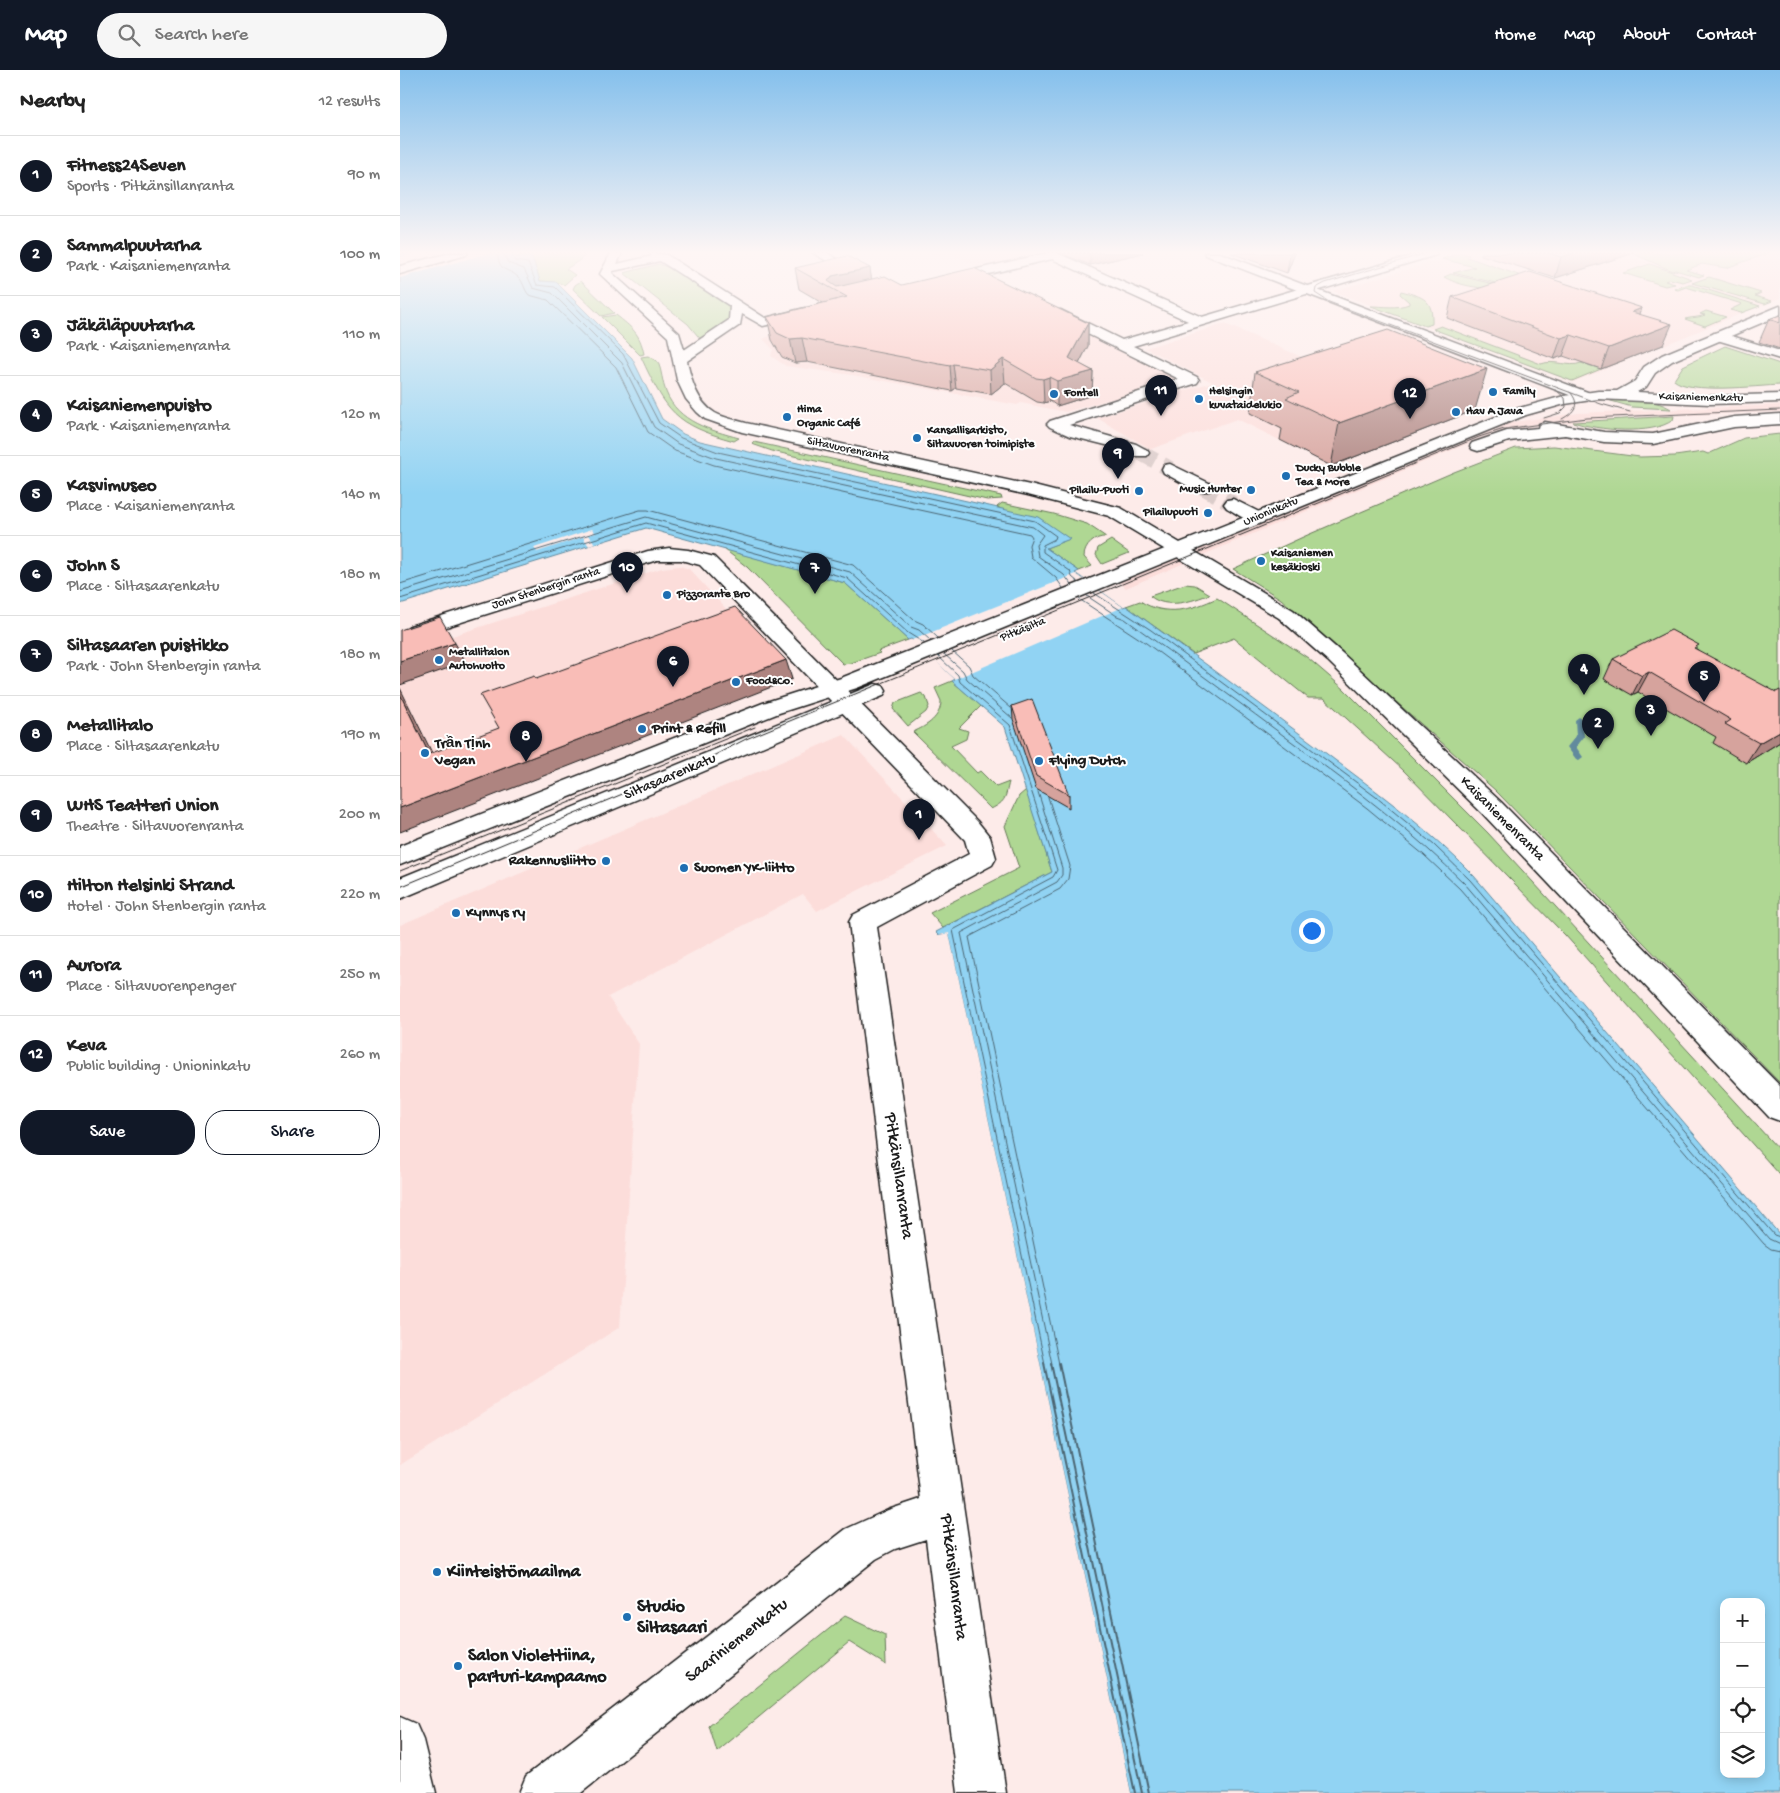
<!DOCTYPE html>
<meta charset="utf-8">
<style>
:root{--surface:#fff;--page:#f6f6f6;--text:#222;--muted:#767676;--line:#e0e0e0;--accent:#111827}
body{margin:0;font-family:"Gochi Hand",sans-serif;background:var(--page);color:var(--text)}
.controls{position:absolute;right:15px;bottom:15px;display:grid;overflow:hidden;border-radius:10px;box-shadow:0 2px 12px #0003}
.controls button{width:45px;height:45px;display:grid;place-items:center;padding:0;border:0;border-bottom:1px solid var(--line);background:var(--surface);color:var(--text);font:25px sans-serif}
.you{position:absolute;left:911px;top:860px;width:18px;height:18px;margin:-12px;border:4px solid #fff;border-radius:50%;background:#1a73e8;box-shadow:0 0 0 8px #1a73e833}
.badge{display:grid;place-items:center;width:32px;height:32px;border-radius:50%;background:var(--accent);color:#fff;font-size:16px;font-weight:700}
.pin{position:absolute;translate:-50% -41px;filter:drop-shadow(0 1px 2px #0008)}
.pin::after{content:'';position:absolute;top:26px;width:18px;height:15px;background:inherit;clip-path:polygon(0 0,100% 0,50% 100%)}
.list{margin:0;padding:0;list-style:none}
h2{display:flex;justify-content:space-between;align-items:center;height:65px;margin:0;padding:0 20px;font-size:21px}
h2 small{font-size:16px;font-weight:400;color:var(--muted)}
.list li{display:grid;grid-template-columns:32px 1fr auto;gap:15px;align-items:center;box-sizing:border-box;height:80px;padding:0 20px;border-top:1px solid var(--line)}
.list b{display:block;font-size:19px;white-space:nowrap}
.list p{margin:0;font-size:16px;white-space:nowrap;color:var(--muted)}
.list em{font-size:16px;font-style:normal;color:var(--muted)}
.actions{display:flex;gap:10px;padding:15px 20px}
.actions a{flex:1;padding:11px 0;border:1px solid var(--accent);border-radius:20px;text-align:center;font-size:18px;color:var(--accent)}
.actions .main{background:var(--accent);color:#fff}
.icon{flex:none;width:28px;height:28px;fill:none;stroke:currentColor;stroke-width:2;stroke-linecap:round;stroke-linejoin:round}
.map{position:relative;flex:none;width:1380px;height:1723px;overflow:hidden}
header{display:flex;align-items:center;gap:30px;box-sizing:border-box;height:70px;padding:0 25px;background:var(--accent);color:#fff}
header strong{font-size:24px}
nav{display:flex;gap:28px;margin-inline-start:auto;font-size:18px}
.search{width:350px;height:45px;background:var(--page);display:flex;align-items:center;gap:12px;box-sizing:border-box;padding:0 18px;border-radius:28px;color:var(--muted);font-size:19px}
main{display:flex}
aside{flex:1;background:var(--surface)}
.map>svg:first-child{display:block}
.built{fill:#fcddda}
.green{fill:#afd793;stroke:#667a58}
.water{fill:#91d3f3;stroke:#628a9d;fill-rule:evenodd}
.pier{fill:#fdebe9}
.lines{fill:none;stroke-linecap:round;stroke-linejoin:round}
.shore-far1{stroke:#4b6572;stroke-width:1}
.shore{stroke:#4b6572;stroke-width:2}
.stream{fill:#628a9d;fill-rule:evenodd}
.minor-tunnel{stroke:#dbccca;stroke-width:16;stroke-dasharray:16 8;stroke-linecap:butt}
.minor-casing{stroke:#1c1c1c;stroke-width:3}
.tertiary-casing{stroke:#1c1c1c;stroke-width:3}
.secondary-casing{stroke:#1c1c1c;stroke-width:3}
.primary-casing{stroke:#1c1c1c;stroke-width:3}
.minor{fill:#fff;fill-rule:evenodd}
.tertiary{fill:#fff;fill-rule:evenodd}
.secondary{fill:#fff;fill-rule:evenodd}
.primary{fill:#fff;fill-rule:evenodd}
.tram{stroke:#1c1c1c;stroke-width:1}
.wall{fill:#d6a39d;stroke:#1c1c1c}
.shaded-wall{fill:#ae8480;stroke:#1c1c1c}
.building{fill:#f9bdb7;stroke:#1c1c1c}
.poi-dot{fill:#1f6fb2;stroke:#fff;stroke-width:2}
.labels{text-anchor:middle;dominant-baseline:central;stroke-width:4;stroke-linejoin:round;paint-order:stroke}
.far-poi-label{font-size:12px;font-weight:bold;fill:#1c1c1c;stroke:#fff;text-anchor:start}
.far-street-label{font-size:12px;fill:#1c1c1c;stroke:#fff}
.poi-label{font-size:15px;font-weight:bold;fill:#1c1c1c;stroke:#fff;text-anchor:start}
.street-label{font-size:15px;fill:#1c1c1c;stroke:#fff}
.near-street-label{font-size:18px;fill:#1c1c1c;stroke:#fff}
.near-poi-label{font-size:18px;font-weight:bold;fill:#1c1c1c;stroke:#fff;text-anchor:start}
</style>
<header>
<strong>Map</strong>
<div class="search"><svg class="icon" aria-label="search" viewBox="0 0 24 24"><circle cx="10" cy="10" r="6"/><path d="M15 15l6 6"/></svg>Search here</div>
<nav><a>Home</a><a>Map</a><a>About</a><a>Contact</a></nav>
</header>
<main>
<aside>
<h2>Nearby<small>12 results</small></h2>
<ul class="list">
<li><span class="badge">1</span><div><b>Fitness24Seven</b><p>Sports · Pitkänsillanranta</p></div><em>90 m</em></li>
<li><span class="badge">2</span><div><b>Sammalpuutarha</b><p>Park · Kaisaniemenranta</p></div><em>100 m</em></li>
<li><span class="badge">3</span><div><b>Jäkäläpuutarha</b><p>Park · Kaisaniemenranta</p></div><em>110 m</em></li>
<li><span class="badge">4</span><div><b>Kaisaniemenpuisto</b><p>Park · Kaisaniemenranta</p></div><em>120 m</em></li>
<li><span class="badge">5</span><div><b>Kasvimuseo</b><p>Place · Kaisaniemenranta</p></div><em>140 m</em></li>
<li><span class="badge">6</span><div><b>John S</b><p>Place · Siltasaarenkatu</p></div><em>180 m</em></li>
<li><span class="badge">7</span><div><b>Siltasaaren puistikko</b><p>Park · John Stenbergin ranta</p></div><em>180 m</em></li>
<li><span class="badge">8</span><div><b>Metallitalo</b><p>Place · Siltasaarenkatu</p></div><em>190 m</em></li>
<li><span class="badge">9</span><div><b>WHS Teatteri Union</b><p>Theatre · Siltavuorenranta</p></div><em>200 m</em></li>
<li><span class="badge">10</span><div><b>Hilton Helsinki Strand</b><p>Hotel · John Stenbergin ranta</p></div><em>220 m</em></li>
<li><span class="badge">11</span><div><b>Aurora</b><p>Place · Siltavuorenpenger</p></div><em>250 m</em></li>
<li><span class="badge">12</span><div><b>Keva</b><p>Public building · Unioninkatu</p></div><em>260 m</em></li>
</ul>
<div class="actions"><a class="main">Save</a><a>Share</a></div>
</aside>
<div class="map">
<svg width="1380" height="1723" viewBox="0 0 1380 1723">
<rect width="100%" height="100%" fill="#fdebe9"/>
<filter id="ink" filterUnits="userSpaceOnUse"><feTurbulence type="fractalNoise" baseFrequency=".02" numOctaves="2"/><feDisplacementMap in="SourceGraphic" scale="10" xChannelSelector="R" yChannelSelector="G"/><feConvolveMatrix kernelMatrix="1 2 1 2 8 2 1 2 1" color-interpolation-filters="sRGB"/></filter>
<g filter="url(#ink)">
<path class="built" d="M532 183H638L578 197 549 183 538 186Z
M1063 183H1216L1281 201 1334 183H1380V228L1173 312 933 221Z
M825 254 953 309 1075 340 931 396 837 349 751 379 697 348 812 312 745 278Z
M679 259 779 310 713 330 711 329 666 342 621 333 617 335 452 305 386 296 371 286 373 279 363 269 372 265Z
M1380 335V342L1227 347 1142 355 1101 362 1076 370 845 467 726 518 719 512 1081 363 1091 355 1179 343Z
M280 496 289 499 391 609 0 762V583L262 498Z
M444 665 547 776 417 841 403 824 208 927 239 974 220 1257 0 1395V855Z"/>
<path class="green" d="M124 183H186L180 190 166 199 175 205 164 215 156 212 140 211 132 187H117Z
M1061 183 1069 185 1067 187 1124 207 1117 218 1053 203 1075 197 1042 189Z
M1232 183H1369L1326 198 1302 194 1286 200 1304 205 1299 207 1275 200 1272 201Z
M259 194 272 199 331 237 330 252 302 271 288 254 224 203Z
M1250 194 1292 209 1283 212 1270 209 1265 211 1275 214 1265 216 1223 203Z
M1051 204 1115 219C1090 219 1066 219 1044 207Z
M1309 207 1361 223 1355 226 1372 231 1365 234 1292 213Z
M181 211 213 242 214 243 201 246 173 219 175 215Z
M1286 215H1292L1360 236 1341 243 1330 240 1342 234 1286 217 1278 220 1274 219Z
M1001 221C1024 227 1033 229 1032 254L1025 256 971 236C984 236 996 239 1009 234V232L1000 224Z
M1306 241 1326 247 1305 256 1285 249C1292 247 1298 248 1305 245L1300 244Z
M216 245C232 258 240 263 244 284L240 285 202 247Z
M1041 256 1141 294C1154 289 1169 298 1181 293L1201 299 1172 311 1033 259Z
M1325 276 1380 294V315C1357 316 1289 324 1274 310L1283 296Z
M248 286 258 292C262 301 262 312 266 322 278 352 310 360 339 368L334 371C275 355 266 341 241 287Z
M1204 329C1226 330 1252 327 1271 339L1232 337Z
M1274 346 1273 350C1252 366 1197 360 1173 352Z
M1380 364V1013L1096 721 881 529 833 499 903 467 1054 402 1116 378 1154 376 1240 387 1275 386 1303 382 1308 384 1344 368Z
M354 372 601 426 602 429 587 430 372 381 352 374Z
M602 433 654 444 687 454 706 467C695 466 684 476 684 487L692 496 679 501 646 478 669 469 597 437Z
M711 470 729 483 702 494 696 485 698 478Z
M324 479 445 513 508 570 478 581 480 583 451 593 443 594 347 497Z
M785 514 795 515 810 524C793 531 766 540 750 526Z
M817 528 908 588 944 619 1088 763 1380 1081V1105L1165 865 1003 700 924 628H908L834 568 793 584 726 536 740 531C765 547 792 540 817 528Z
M552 611 581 636 559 658 568 661 566 669 551 676 577 703 580 701 596 717 609 712C605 727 607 731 591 739L513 662C527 656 541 647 541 631L535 618Z
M521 623 526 627 529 636 526 642 508 656 493 639 495 633Z
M626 720 652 802 543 858 530 843 619 798 605 756 619 726Z
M445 1546 485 1565 486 1595 449 1572 317 1682 309 1656Z"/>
<path class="water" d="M0 183H115L117 187H132L140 211 156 212 232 288 262 349 283 364 300 371 638 447 670 469 646 478 679 501 675 503 723 537 726 536C791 583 855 630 919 678 973 719 1027 757 1074 806L1380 1165V1723H731L549 864 539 865 536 862 652 802 605 657 552 611 555 609 516 572 511 569 508 570 445 513 246 458 0 534ZM1324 1532H1361V1704H1324Z"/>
<path class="pier" d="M18 183H89L0 208V187Z
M192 459 196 463 189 465 195 474 189 476 183 467 137 482 134 478Z
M676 504 723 537 555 609 512 570Z
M549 863 731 1723H728L547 866 539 868V865Z"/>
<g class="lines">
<path class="shore-far1" d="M97 183C100 204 107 197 118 207 123 210 124 220 129 225L148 230 216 297 248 362 275 381 314 395 630 464 632 467 629 475 631 487 656 508 663 518
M104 183 108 193 124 199 133 218 152 223 222 293 254 357 278 374 316 388 633 457 643 465 636 475 638 486 664 505 672 515
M111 183 115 191 128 193 137 215 155 217 223 284 259 353 281 368 318 382 635 451 656 466 655 469 643 475V482L670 501 672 507 678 512
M0 514 240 440H248L453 495 514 550 523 554 538 568
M0 522 246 447 450 502 511 557 519 560 531 571
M694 523 751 560 976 727 1034 775 1070 810 1374 1165 1380 1167
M687 526 717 546 725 549C783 591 841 634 899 677 957 720 1014 763 1065 814L1369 1169 1380 1174
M0 529 246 453 447 508 508 563 524 573
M679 529 746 573 967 738 1024 785 1060 819 1364 1174 1371 1179 1380 1181
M552 581 569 596 573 605 611 638
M544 584 563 601 567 609 612 648
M538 586 558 605 560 612 610 655 657 800 653 807 553 860 645 1294
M638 722 662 798V805L657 812 561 863 652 1294
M648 727 670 796 668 809 660 819 569 867 659 1294"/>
<path class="shore" d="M644 1293 735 1723
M651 1293 742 1723
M659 1293 749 1723"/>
<path class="stream" d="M1179 647 1183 650 1184 667 1176 677 1183 687 1179 690 1176 689 1167 677 1176 666 1175 650Z"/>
<path class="minor-tunnel" d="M741 383 770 399
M803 417 833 434"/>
<defs>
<path id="minor" d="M211 183H222L217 194 252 186 250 183 267 185 365 248 405 238 411 242 410 245 363 256 342 244 340 255 287 291C291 310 297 332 315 343 324 348 336 350 346 353L630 415 721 438 893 540 942 583 1101 732 1380 1016V1051L1369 1047 1083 744 928 591 879 548 709 446 628 425 342 362 305 349 297 342 286 329 277 310 268 267 200 204ZM260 191 330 236 329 250 284 280 279 263 212 203 213 201Z
M413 183H427L470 207 468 210H460Z
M648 183H657L802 247 1021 183H1038L1036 185 733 276 797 307 799 310 797 313 669 355 736 374 747 380 749 383 747 386H735L714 377 670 366 650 357 647 354 650 351 779 309 651 246 650 243 651 240H661L722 270 788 251 652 189 546 214 540 210 542 207Z
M1319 262 1380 281V289L1314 269 1312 266 1314 263Z
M770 394 809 413 811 417 809 421H797L764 403 762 399 764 395Z
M833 429 863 444 866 448 863 452C850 455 838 444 827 438L824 434 827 430Z
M269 478 288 480 314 487 577 751 590 767 596 788 592 795 477 857 606 1723H558L526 1469 495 1479 476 1489 181 1723H119L126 1706 446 1459 488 1440 521 1429 449 852 453 845 569 784 565 770 300 495 281 490H257L24 564 17 566 10 564 7 560 10 556 248 481Z
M0 1647 16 1654 23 1670 36 1723H0Z"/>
<path id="tertiary" d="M804 183H820L1190 323 1192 326 1190 329H1180L806 185Z"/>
<path id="secondary" d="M1380 236V245L1272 291 1255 303 1246 317 1237 322 1310 326 1380 324V332L1310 334 1198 329 1165 334 1126 345 457 618 379 643 0 795V776L363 633 441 608 1116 339 1164 326 1198 321H1217L1235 311 1244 297 1262 285Z
M1380 344V354L1334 357 1253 374 1204 372 1165 365 1109 371 1078 381 1072 379 1070 376 1072 373 1107 361 1138 358 1139 354 1145 352 1204 362 1253 364 1334 347Z
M475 614 483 616 486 621 483 626 0 829V808Z"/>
<path id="primary" d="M50 183H68L66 185 0 204V196Z"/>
</defs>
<use href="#minor" class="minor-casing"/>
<use href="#tertiary" class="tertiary-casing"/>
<use href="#secondary" class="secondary-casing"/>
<use href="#primary" class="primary-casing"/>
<use href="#minor" class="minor"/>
<use href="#tertiary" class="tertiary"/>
<use href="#secondary" class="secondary"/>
<use href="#primary" class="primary"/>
<path class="tram" d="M1027 183 925 213 916 218 915 223 929 232 1201 334 1230 342
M1144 348 1160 343 1166 337 1165 328 1156 320
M1162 349C1175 342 1181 334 1170 322
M0 801 355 657
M0 817 311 687 346 669 1079 367 1104 359 1187 348 1380 340"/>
</g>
<path class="wall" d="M660 183H743L690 195Z
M831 183H895L887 203Z
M1081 183H1234L1155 208 1081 185Z
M395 198H470L471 209 688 253V276L679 294 693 301 692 325 657 336 650 331 644 333 637 332 605 313 591 324 556 318 552 321 407 292 395 293 382 287 372 270 367 247 423 233 399 219Z
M1052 227 1242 238 1240 244 1263 275 1201 299 1163 286 1154 289 1047 248Z
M1380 245V279L1359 272 1369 249Z
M855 302 1075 340 931 396 880 370 882 359 850 343Z
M1297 579 1380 672 1346 693 1313 673 1316 667 1238 622 1232 625 1204 609 1213 589Z
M612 636 669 725V738L636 719 613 649Z"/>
<path class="shaded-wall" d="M690 183H743L690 195Z
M890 183H895L887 203Z
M1175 183H1234L1155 208 1161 187Z
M470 198 473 220 429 217 428 211 432 206Z
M1242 238 1234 259 1232 242Z
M688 253V276L672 307 693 301 692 325 657 336V311Z
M1272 254 1263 275 1201 299 1209 278Z
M1171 265 1163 286 1154 289 1161 268Z
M402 268 407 292 395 293 390 269Z
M603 289 605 313 591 324 590 300Z
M553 294 556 318 552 321 550 296Z
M1087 299 1075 340 931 396 939 353Z
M649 307 650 331 644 333 643 309Z
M55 573 66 592 0 615V591Z
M386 590 392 609 0 762V738Z
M1249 602 1238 622 1232 625 1242 606Z
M0 618 42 703 29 684 0 624Z
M1380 661V672L1346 693 1359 673Z"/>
<path class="building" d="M1147 183H1175L1161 187Z
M447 186 470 198 432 206 428 211 437 217 485 206 502 215 574 198 688 253 669 288 693 301 657 311 649 307 643 309 636 308 603 289 590 300 553 294 550 296 402 268 390 269 377 263 367 247 447 227 395 198Z
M1130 202 1242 238 1232 242 1272 254 1209 278 1171 265 1161 268 1052 227Z
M1380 245V253L1369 249Z
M988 260 1087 299 939 353 886 328 899 322 855 302Z
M335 537 386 590 0 738V624L29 684 99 658 80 625 134 606 136 609Z
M40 547 55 573 0 591V560Z
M1271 560 1299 575 1294 578 1376 622 1380 620V661L1359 673 1325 654 1331 650 1249 602 1242 606 1213 589Z
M632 629 669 725 636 706 612 636Z"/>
</g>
<linearGradient id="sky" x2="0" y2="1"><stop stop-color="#85c0ec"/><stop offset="0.43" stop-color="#fef6f5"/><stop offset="1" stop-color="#fef6f5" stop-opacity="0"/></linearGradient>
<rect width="1380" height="424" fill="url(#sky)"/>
<g class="poi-dot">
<circle cx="1093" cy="322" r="5"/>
<circle cx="654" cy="324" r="5"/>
<circle cx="799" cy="329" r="5"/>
<circle cx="1056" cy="342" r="5"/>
<circle cx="387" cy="347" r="5"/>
<circle cx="517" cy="368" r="5"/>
<circle cx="886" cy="406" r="5"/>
<circle cx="851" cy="420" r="5"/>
<circle cx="739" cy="421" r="5"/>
<circle cx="808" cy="443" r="5"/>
<circle cx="861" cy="491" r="5"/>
<circle cx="267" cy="525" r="5"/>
<circle cx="39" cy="590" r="5"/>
<circle cx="336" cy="612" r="5"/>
<circle cx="242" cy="659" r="5"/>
<circle cx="25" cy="683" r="5"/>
<circle cx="639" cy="691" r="5"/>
<circle cx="206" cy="791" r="5"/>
<circle cx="284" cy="798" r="5"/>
<circle cx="56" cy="843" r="5"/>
<circle cx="37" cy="1502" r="5"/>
<circle cx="227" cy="1547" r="5"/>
<circle cx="58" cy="1596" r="5"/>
</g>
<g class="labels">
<g class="far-poi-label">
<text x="809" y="322">Helsingin<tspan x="809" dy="14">kuvataidelukio</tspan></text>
<text x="1103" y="322">Family</text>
<text x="664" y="324">Fontell</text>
<text x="397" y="340">Hima<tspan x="397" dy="14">Organic Café</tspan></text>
<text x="1066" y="342">Hav A Java</text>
<text x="527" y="361">Kansallisarkisto,<tspan x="527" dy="14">Siltavuoren toimipiste</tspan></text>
<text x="896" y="399">Ducky Bubble<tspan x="896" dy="14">Tea &amp; More</tspan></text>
<text x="841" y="420" text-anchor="end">Music Hunter</text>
<text x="729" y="421" text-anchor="end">Pilailu-Puoti</text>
<text x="798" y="443" text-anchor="end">Pilailupuoti</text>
<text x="871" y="484">Kaisaniemen<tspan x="871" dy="14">kesäkioski</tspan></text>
<text x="277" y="525">Pizzorante Bro</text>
<text x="49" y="583">Metallitalon<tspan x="49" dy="14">Autohuolto</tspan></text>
<text x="346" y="612">Food&amp;Co.</text>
</g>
<g class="far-street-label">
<text transform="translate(1301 328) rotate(1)">Kaisaniemenkatu</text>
<text transform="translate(448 380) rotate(12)">Siltavuorenranta</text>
<text transform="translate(871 442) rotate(-23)">Unioninkatu</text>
<text transform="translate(146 519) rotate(-18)">John Stenbergin ranta</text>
<text transform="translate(623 560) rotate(-22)">Pitkäsilta</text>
</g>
<g class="poi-label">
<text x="252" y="659">Print &amp; Refill</text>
<text x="35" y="674">Trần Tịnh<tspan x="35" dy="17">Vegan</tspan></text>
<text x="649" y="691">Flying Dutch</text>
<text x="196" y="791" text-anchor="end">Rakennusliitto</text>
<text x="294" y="798">Suomen YK-liitto</text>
<text x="66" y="843">Kynnys ry</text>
</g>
<g class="street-label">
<text transform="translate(270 707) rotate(-23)">Siltasaarenkatu</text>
<text transform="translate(1102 749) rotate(45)">Kaisaniemenranta</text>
</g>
<g class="near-street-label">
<text transform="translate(498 1106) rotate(82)">Pitkänsillanranta</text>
<text transform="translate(553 1507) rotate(83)">Pitkänsillanranta</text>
<text transform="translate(337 1571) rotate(-38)">Saariniemenkatu</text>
</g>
<g class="near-poi-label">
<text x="47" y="1502">Kiinteistömaailma</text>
<text x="237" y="1537">Studio<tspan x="237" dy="21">Siltasaari</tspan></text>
<text x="68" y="1586">Salon Violettiina,<tspan x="68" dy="21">parturi-kampaamo</tspan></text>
</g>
</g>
</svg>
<div class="controls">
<button>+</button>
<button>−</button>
<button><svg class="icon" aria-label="locate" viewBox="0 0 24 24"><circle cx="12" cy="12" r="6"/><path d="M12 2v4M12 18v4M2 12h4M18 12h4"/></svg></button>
<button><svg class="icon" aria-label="layers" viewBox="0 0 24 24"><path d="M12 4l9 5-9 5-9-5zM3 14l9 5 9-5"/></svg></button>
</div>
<div class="you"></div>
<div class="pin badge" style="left:519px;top:770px">1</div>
<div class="pin badge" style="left:1198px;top:679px">2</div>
<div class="pin badge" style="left:1251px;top:666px">3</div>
<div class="pin badge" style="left:1184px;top:625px">4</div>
<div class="pin badge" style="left:1304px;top:632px">5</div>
<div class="pin badge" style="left:273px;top:617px">6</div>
<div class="pin badge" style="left:415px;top:524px">7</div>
<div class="pin badge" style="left:126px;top:692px">8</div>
<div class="pin badge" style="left:718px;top:409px">9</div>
<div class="pin badge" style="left:227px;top:523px">10</div>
<div class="pin badge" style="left:761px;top:346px">11</div>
<div class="pin badge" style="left:1010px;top:349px">12</div>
</div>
</main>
